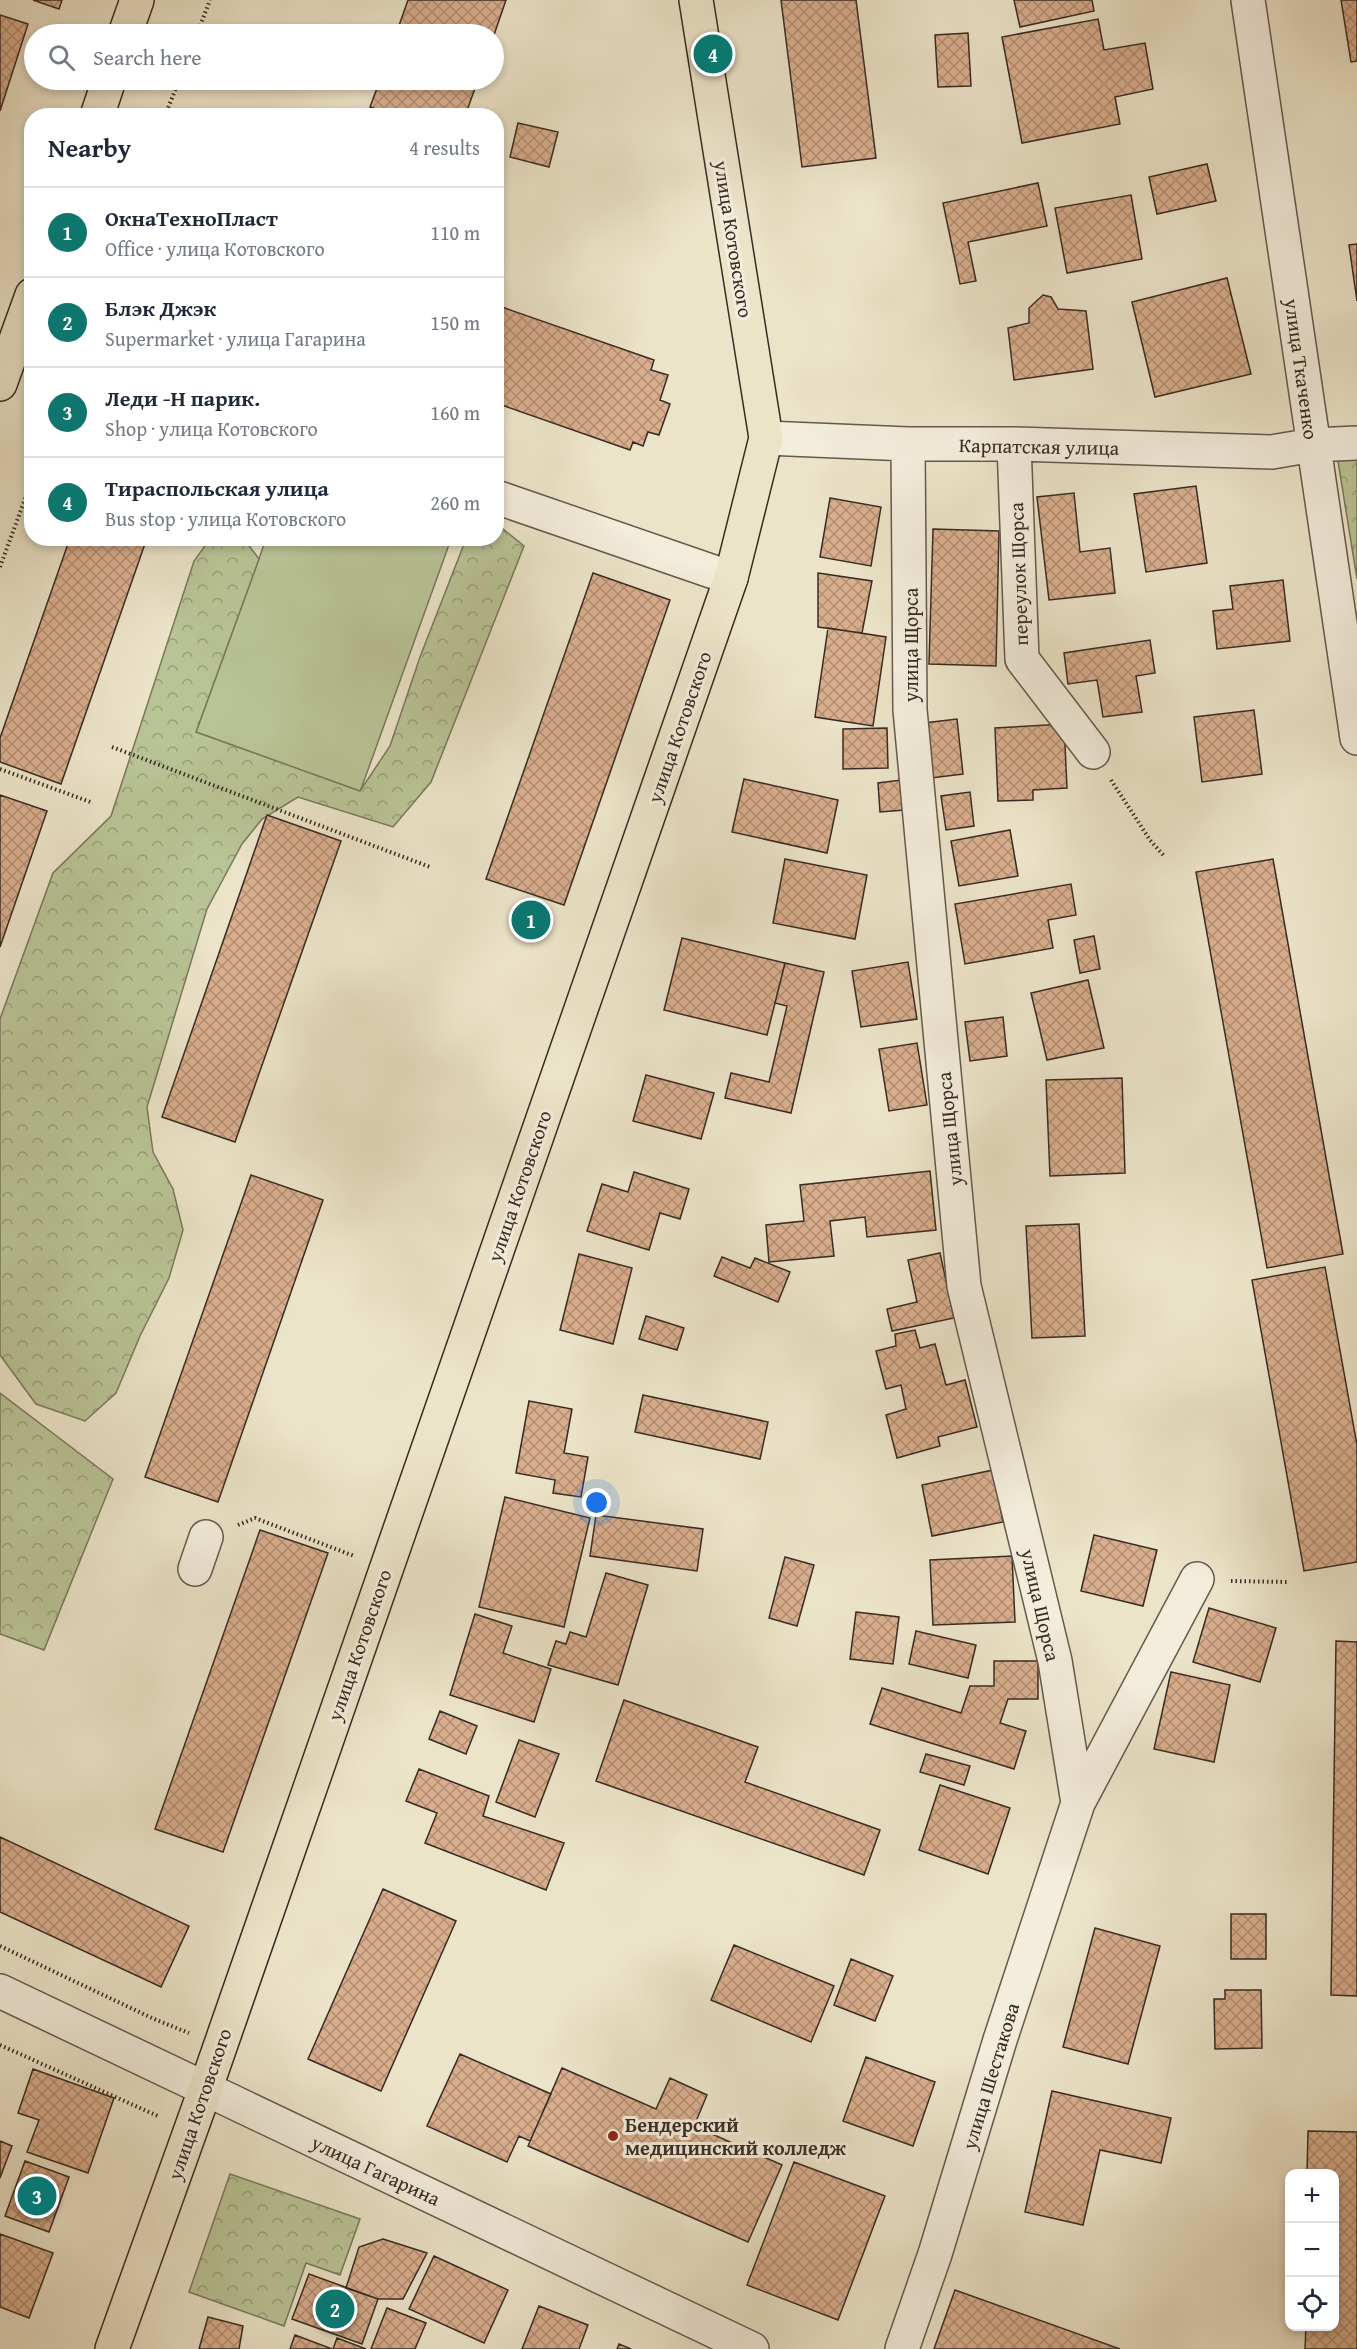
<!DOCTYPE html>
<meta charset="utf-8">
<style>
:root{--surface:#fff;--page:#f2f2f3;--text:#1f2937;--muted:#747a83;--line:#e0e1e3;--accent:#0f766e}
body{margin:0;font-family:"Gentium Book Plus",serif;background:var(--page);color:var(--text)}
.controls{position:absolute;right:18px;bottom:18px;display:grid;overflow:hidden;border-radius:12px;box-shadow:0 3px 9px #0003}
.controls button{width:54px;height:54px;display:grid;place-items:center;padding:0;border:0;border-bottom:2px solid var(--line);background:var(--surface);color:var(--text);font:30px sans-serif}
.you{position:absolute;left:597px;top:1503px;width:21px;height:21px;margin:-15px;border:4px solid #fff;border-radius:50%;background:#1a73e8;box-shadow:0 0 0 9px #1a73e833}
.badge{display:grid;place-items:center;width:39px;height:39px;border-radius:50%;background:var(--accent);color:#fff;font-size:20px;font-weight:700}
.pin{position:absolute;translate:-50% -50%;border:3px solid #fff;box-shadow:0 2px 6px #0006}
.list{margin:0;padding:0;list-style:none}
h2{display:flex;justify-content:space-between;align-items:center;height:78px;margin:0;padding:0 24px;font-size:26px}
h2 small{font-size:20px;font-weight:400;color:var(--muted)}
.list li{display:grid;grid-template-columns:39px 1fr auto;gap:18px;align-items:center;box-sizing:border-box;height:90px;padding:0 24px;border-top:2px solid var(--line)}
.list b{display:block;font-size:22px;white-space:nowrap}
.list p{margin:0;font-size:20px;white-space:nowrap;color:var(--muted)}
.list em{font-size:20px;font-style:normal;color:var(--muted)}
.icon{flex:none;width:33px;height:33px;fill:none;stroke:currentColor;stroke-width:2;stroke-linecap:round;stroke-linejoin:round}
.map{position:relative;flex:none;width:1357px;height:2349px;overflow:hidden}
.search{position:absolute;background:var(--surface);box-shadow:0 3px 9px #0003;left:24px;top:24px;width:480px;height:66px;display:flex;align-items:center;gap:15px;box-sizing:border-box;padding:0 21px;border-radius:33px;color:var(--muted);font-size:22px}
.panel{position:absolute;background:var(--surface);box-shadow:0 3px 9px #0003;left:24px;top:108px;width:480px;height:438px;border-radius:24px}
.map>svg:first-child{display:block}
.green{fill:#b9c496;stroke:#78785d;stroke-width:1.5}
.forest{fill:url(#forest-crowns);stroke:#78785d;stroke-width:1.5}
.building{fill:url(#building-cross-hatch);stroke:#382b24;stroke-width:1.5}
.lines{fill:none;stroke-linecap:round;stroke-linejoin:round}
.minor-casing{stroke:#65594d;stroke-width:36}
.major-casing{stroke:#382b24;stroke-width:36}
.path{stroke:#382b24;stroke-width:4;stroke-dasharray:1.5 3;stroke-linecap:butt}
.minor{stroke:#f3eddc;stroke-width:33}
.major{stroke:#ece4c9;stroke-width:33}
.poi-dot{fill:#8f2418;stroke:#f3eddc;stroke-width:2}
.labels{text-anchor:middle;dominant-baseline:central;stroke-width:6;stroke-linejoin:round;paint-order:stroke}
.street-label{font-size:20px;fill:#382b24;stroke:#f3eddc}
.poi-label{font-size:20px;font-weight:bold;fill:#382b24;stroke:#f3eddc;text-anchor:start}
</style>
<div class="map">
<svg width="1357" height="2349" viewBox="0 0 1357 2349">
<defs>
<pattern id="forest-crowns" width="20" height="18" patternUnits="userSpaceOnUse" patternTransform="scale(1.5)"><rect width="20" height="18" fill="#b9c496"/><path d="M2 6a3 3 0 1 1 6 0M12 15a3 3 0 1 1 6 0" fill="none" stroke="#979f7a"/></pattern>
<pattern id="building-cross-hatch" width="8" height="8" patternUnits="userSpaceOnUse" patternTransform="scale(1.5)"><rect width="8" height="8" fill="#d9ae8d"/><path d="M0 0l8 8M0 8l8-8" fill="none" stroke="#b18e73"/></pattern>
</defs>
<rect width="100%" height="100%" fill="#ece4c9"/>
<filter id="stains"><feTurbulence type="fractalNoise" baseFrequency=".00333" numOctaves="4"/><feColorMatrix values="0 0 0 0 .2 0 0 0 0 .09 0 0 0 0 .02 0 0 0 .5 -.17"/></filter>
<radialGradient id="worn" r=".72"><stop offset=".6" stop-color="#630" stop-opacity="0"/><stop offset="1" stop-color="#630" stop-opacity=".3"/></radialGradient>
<path class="green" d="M266 539H451L360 792 196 732Z"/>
<path class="forest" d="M1357 453V579L1337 455Z
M497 524 524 546 431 782 393 827 298 797 262 819 242 844 207 909 147 1107 153 1152 173 1189 183 1230 169 1278 140 1336 116 1393 85 1421 36 1404 0 1355V1019L53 873 111 816 194 561 210 539H244L259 559 196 732 360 791 390 746 420 657 466 539 496 538Z
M0 1393 113 1479 44 1650 0 1634Z
M230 2174 360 2219 340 2275 306 2263 284 2326 189 2292Z"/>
<path class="building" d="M33 0H62L59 9Z
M408 0H506L494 35 396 34Z
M781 0H856L876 158 802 167Z
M1014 0H1092L1094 11 1020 27Z
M1341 0H1357V61L1351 62Z
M0 15 28 24 0 111Z
M1098 19 1104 50 1145 43 1153 89 1115 97 1120 124 1022 143 1002 37Z
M968 33 971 86 938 87 935 35Z
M380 80H478L465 116H380L382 111 370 107Z
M518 123 558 132 549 167 510 157Z
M1207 164 1216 201 1157 214 1149 177Z
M1038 183 1047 226 968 242 976 281 960 284 943 203Z
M1131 195 1142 259 1067 273 1055 208Z
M1357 244V301L1349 245Z
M1227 278 1251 374 1155 397 1132 302Z
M1043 295 1051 297 1058 309 1086 311 1093 369 1014 380 1008 328 1029 323V308Z
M496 305 654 360 651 370 668 375 660 400 670 404 659 435 648 432 643 446 633 442 630 450 496 403Z
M1196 486 1207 563 1146 572 1134 494Z
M1074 493 1080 552 1110 548 1115 593 1049 600 1037 497Z
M830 498 881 507 871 566 820 557Z
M933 529 999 531 996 666 929 664Z
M70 538H147L61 784 0 762V738Z
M593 573 670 600 564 905 486 879Z
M818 573 872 581 862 633 818 627Z
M1283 580 1290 641 1217 649 1213 611 1233 609 1230 586Z
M828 628 886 637 873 726 815 717Z
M1150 640 1155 673 1136 676 1142 712 1103 717 1097 680 1068 684 1064 653Z
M1254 710 1262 774 1202 782 1194 717Z
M957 719 963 774 931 778 924 723Z
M1064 724 1067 788 1033 790V800L998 801 995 728Z
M887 728 888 768 843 769V729Z
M744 779 838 800 827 853 732 832Z
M901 780 904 810 880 812 878 783Z
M970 792 974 826 946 830 941 796Z
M0 795 47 811 0 947Z
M267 815 341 841 235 1142 162 1117Z
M1010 830 1018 876 959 886 951 841Z
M785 859 867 875 855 939 773 923Z
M1273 859 1343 1254 1267 1268 1196 872Z
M1071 884 1076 915 1048 920 1053 948 965 964 955 904Z
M1094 936 1100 969 1080 973 1074 940Z
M682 938 785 963 767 1035 664 1010Z
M908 962 917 1019 861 1027 852 971Z
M785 963 824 972 791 1113 725 1098 731 1073 769 1082 787 1006 775 1003Z
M1088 980 1104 1048 1047 1060 1031 993Z
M1003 1017 1007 1056 970 1061 965 1022Z
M917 1043 927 1105 889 1111 879 1049Z
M646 1075 714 1093 701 1139 633 1121Z
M1122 1078 1125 1173 1050 1176 1046 1080Z
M930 1171 936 1230 867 1237 865 1217 830 1221 834 1256 769 1262 766 1225 804 1221 800 1185Z
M634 1172 689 1189 680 1219 660 1213 649 1250 587 1231 602 1184 628 1192Z
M251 1175 323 1200 218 1502 145 1477Z
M1079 1224 1085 1336 1032 1338 1026 1226Z
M940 1253 954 1318 892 1331 887 1309 917 1302 908 1260Z
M579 1254 632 1268 613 1344 560 1330Z
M722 1257 750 1268 755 1258 790 1272 778 1302 714 1276Z
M1325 1267 1357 1445V1562L1304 1571 1252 1280Z
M646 1316 684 1328 677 1350 639 1339Z
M915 1330 920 1348 935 1344 946 1385 965 1380 977 1427 938 1437 940 1446 897 1458 886 1415 906 1409 901 1385 886 1389 876 1351 896 1346 895 1334Z
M643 1395 768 1422 760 1459 635 1432Z
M529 1401 572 1409 564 1453 588 1457 581 1497 553 1493 555 1480 516 1473Z
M993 1470 1003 1522 932 1536 922 1485Z
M505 1497 590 1518 564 1627 479 1607Z
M596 1515 703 1529 697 1571 590 1556Z
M260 1530 328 1553 223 1852 155 1829Z
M1094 1535 1157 1550 1143 1606 1081 1591Z
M1012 1556 1015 1622 933 1625 930 1560Z
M785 1557 814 1565 797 1626 769 1618Z
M606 1573 648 1585 618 1685 548 1665 556 1641 566 1644 570 1632 586 1637Z
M1209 1608 1276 1628 1260 1682 1193 1662Z
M856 1612 899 1617 893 1664 850 1659Z
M475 1614 512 1626 503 1653 551 1669 534 1722 450 1695Z
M916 1631 976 1645 968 1678 909 1664Z
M1336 1641 1357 1642V1996L1331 1995Z
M994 1661H1038V1699H1008L1000 1723 1026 1731 1014 1769 870 1724 882 1688 961 1713 970 1686H994Z
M1171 1672 1230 1685 1214 1762 1154 1749Z
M624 1700 758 1747 745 1782 880 1830 864 1875 596 1781Z
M440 1711 477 1726 466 1754 429 1739Z
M519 1740 559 1754 535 1817 496 1802Z
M926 1754 970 1766 964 1785 920 1772Z
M419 1769 489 1796 483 1816 564 1843 546 1890 425 1843 437 1813 406 1801Z
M940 1785 1010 1808 988 1874 919 1850Z
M0 1837 189 1926 161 1987 0 1912Z
M383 1889 456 1921 381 2091 308 2059Z
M1231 1914H1266V1959H1231Z
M1095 1928 1160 1946 1128 2064 1063 2047Z
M734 1945 834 1986 811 2042 711 2000Z
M851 1959 893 1976 875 2021 834 2005Z
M1225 1990H1261L1262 2048 1215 2049 1214 1999H1225Z
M460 2054 551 2094 530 2141 519 2136 507 2162 427 2126Z
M866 2057 935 2082 913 2146 843 2121Z
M562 2068 656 2109 670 2078 707 2095 694 2126 782 2165 748 2242 528 2146Z
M33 2069 114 2098 88 2173 27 2152 39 2120 18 2113Z
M1052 2091 1171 2118 1161 2163 1100 2150 1083 2225 1025 2212Z
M1308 2131 1357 2132V2349H1305L1306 2326H1334V2174H1307Z
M0 2141 12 2146 0 2178Z
M25 2161 69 2177 49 2232 5 2216Z
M794 2162 885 2196 838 2320 747 2285Z
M0 2234 53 2253 29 2318 0 2307Z
M383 2239 427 2253 403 2299H378L346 2288 359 2247Z
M434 2256 508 2290 484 2343 409 2309Z
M309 2274 378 2299 362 2344 292 2319Z
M955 2290 1120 2349H934Z
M539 2306 588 2325 579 2349H522Z
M387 2308 426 2323 415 2349H371Z
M208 2317 243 2326 239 2349H199Z
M295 2335 332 2349H290Z
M337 2338 366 2349H333Z
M619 2344 631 2349H617Z"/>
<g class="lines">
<defs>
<path id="minor" d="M1248 0 1357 738
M766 438 908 444H1014L1272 452 1313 445 1357 443
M908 444 910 710 964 1286 1055 1661 1078 1803
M1014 444 1022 659 1093 752
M496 497 731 578
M195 1569 206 1537
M0 1991 752 2349
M902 2349 935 2254 1000 2040 1078 1803 1197 1579"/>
<path id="major" d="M125 34 137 0
M97 116 109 80
M0 384 32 295
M112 2349 205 2090 731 578 766 438 696 0"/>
</defs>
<use href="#minor" class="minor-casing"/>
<use href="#major" class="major-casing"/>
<path class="path" d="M197 34 210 0
M165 116 179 80
M0 567 32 480
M112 747 430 867
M0 769 93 803
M1111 780 1150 840 1165 857
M238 1525 255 1518 354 1556
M1231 1581 1288 1582
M0 1946 154 2019 189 2033
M0 2045 160 2117"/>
<use href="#minor" class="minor"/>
<use href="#major" class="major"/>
</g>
<circle class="poi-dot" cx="613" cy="2136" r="6"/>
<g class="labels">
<g class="street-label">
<text transform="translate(734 239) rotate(81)">улица Котовского</text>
<text transform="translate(1302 369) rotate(82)">улица Ткаченко</text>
<text transform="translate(1039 446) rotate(1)">Карпатская улица</text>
<text transform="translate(1018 574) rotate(-92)">переулок Щорса</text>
<text transform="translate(910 645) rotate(-90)">улица Щорса</text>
<text transform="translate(679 727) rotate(-71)">улица Котовского</text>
<text transform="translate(949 1129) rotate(-96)">улица Щорса</text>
<text transform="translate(519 1186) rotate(-71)">улица Котовского</text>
<text transform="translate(1041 1605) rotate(77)">улица Щорса</text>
<text transform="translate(359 1645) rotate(-71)">улица Котовского</text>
<text transform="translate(990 2076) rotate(-73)">улица Шестакова</text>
<text transform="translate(199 2104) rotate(-71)">улица Котовского</text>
<text transform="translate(376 2170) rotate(25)">улица Гагарина</text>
</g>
<g class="poi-label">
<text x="625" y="2124">Бендерский<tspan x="625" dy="23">медицинский колледж</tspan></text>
</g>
</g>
<rect width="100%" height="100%" filter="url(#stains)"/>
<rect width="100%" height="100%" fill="url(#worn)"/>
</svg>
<div class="controls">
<button>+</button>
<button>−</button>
<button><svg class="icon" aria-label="locate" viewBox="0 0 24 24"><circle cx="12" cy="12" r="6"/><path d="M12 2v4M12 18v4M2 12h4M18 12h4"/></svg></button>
</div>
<div class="you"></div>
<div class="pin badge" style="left:531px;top:920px">1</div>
<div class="pin badge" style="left:335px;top:2309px">2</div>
<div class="pin badge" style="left:37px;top:2196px">3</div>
<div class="pin badge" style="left:713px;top:54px">4</div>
<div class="search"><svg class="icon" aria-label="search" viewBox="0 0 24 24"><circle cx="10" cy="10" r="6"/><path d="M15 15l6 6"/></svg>Search here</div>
<section class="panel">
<h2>Nearby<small>4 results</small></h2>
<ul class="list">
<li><span class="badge">1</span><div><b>ОкнаТехноПласт</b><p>Office · улица Котовского</p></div><em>110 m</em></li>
<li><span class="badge">2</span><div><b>Блэк Джэк</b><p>Supermarket · улица Гагарина</p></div><em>150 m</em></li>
<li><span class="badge">3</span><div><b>Леди -Н парик.</b><p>Shop · улица Котовского</p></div><em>160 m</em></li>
<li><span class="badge">4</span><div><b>Тираспольская улица</b><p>Bus stop · улица Котовского</p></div><em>260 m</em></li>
</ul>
</section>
</div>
